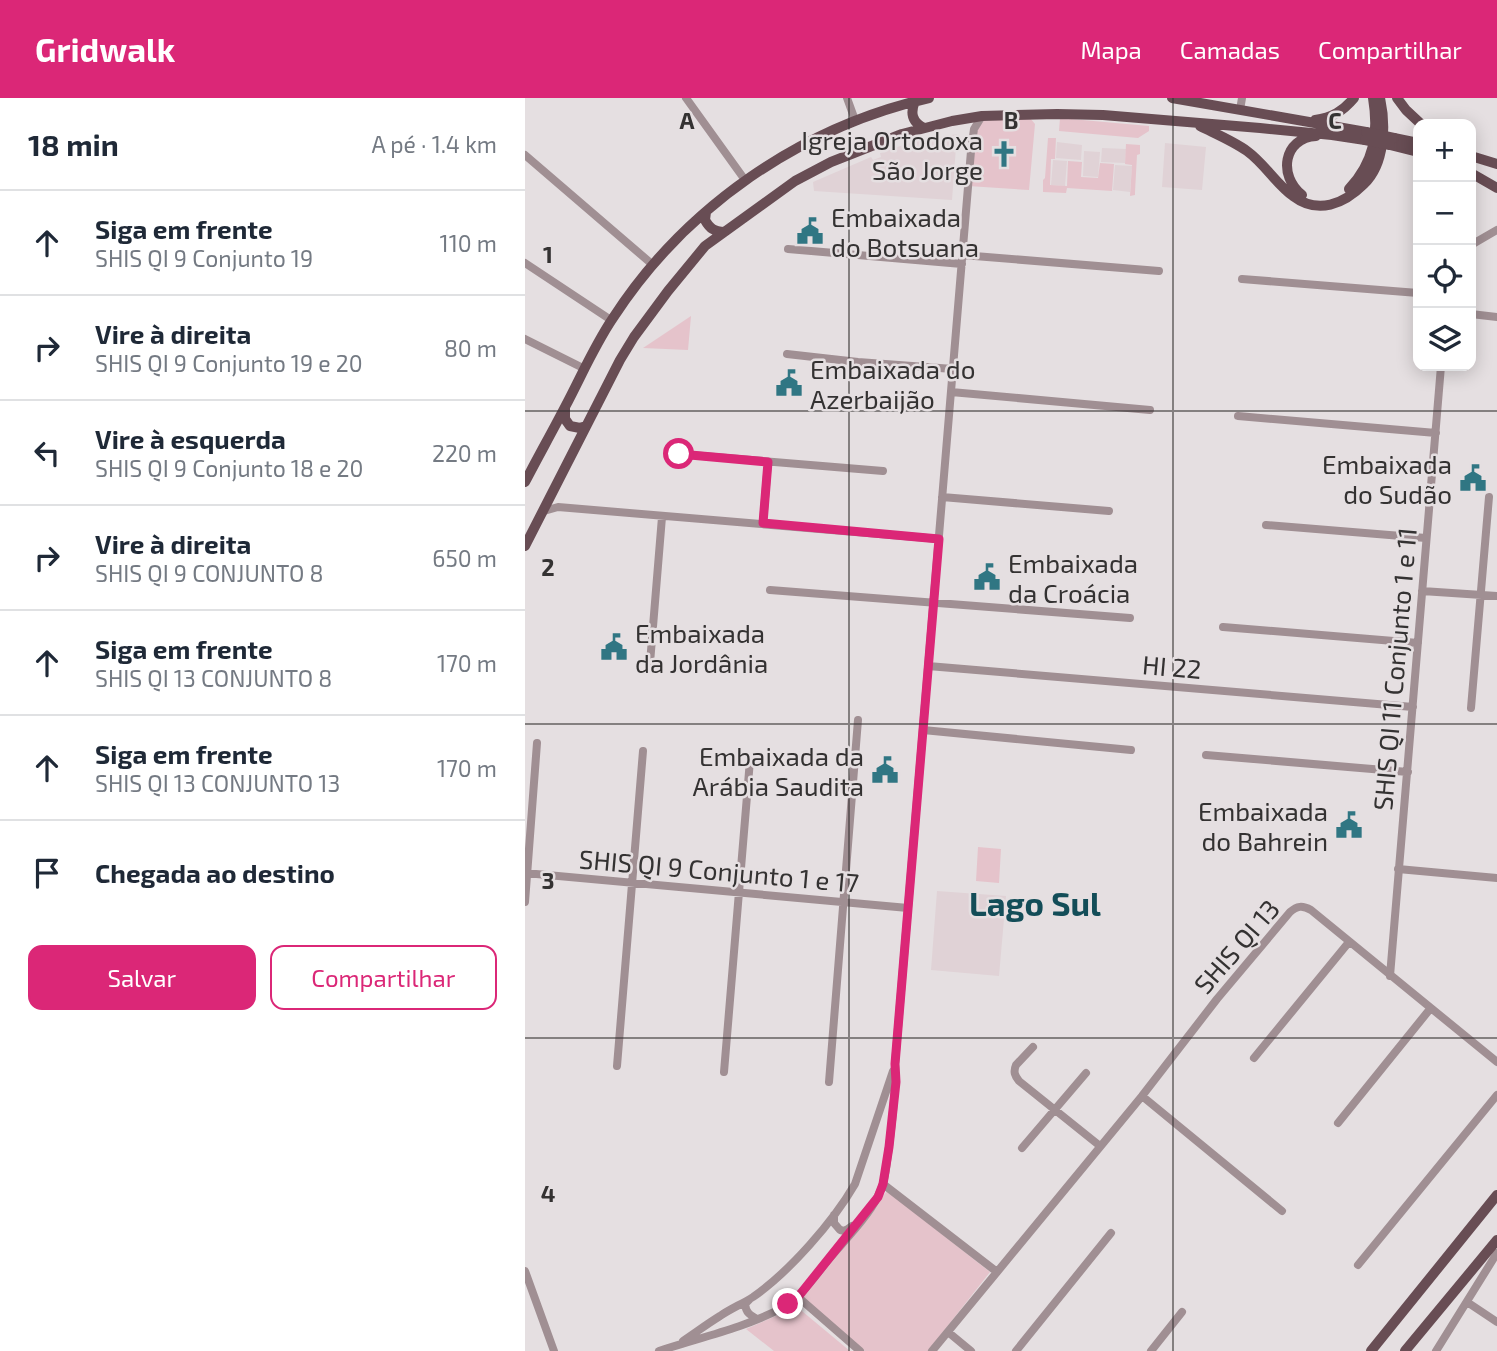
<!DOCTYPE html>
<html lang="pt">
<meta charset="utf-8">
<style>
:root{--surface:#fff;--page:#f2f2f3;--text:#1f2937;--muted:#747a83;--line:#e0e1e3;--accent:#db2777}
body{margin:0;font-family:"Exo 2",sans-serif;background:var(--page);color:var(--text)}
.controls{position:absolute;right:21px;top:21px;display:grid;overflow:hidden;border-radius:14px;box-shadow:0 4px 18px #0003}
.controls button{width:63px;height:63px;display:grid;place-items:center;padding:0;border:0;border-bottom:2px solid var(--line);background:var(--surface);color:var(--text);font:35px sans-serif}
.stop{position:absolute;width:21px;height:21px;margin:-16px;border:5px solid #db2777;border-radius:50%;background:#fff}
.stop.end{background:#db2777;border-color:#fff;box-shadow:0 2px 7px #0008}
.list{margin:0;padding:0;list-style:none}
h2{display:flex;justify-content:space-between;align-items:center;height:91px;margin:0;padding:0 28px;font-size:30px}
h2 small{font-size:23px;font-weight:400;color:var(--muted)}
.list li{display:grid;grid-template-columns:46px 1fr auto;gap:21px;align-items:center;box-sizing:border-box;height:105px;padding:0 28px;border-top:2px solid var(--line)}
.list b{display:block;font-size:26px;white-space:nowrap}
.list p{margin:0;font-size:23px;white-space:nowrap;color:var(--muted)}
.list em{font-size:23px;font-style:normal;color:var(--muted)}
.actions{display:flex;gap:14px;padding:21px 28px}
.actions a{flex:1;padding:16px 0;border:2px solid var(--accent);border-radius:14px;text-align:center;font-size:24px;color:var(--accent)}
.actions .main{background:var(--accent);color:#fff}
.icon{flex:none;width:38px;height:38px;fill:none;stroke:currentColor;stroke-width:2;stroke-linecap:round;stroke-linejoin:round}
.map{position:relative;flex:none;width:972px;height:1253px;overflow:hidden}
header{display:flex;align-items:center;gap:42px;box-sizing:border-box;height:98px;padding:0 35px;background:var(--accent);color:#fff}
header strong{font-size:33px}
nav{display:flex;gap:38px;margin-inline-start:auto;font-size:24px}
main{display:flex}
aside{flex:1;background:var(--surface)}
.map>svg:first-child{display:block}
.built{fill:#e0d2d6}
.green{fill:#e5c3cb}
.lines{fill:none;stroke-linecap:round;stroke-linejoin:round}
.minor{stroke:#a08f93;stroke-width:8}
.major{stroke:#684d54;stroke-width:10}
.major-bridge{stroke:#684d54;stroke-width:10}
.route{stroke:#db2777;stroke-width:9}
.grid{fill:none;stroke:#343232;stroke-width:2;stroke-opacity:0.55}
.labels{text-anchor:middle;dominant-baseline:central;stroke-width:5;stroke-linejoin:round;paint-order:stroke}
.poi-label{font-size:26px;fill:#343232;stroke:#e5dfe1;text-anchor:end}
.street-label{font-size:26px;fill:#343232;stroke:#e5dfe1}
.district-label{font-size:33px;font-weight:bold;fill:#134d58;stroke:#e5dfe1}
.grid-label{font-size:23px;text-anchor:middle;font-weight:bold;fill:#343232;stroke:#e5dfe1;stroke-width:5;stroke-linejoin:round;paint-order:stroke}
</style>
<header>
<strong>Gridwalk</strong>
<nav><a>Mapa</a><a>Camadas</a><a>Compartilhar</a></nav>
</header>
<main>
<aside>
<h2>18 min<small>A pé · 1.4 km</small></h2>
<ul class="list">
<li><svg class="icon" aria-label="ahead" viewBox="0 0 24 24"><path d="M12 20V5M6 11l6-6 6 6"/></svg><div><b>Siga em frente</b><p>SHIS QI 9 Conjunto 19</p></div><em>110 m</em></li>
<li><svg class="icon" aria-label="right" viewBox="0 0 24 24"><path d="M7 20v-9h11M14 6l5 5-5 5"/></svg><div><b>Vire à direita</b><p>SHIS QI 9 Conjunto 19 e 20</p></div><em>80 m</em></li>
<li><svg class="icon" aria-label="left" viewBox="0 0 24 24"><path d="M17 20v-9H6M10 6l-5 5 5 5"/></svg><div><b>Vire à esquerda</b><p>SHIS QI 9 Conjunto 18 e 20</p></div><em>220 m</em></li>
<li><svg class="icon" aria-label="right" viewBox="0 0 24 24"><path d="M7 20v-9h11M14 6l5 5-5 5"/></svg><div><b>Vire à direita</b><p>SHIS QI 9 CONJUNTO 8</p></div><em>650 m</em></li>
<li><svg class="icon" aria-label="ahead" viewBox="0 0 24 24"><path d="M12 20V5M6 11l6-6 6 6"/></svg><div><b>Siga em frente</b><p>SHIS QI 13 CONJUNTO 8</p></div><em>170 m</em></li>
<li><svg class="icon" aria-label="ahead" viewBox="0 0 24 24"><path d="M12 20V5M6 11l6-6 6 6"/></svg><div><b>Siga em frente</b><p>SHIS QI 13 CONJUNTO 13</p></div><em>170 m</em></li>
<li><svg class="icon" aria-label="arrive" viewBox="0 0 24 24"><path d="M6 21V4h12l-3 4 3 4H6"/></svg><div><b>Chegada ao destino</b></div></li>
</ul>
<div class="actions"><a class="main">Salvar</a><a>Compartilhar</a></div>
</aside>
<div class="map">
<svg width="972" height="1253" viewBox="0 0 972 1253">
<rect width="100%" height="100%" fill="#e5dfe1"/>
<path class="built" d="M432 36 427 102 289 93 288 84 346 59 348 62 356 59 355 55 387 44Z
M532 44 557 47 556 62 531 60Z
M640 45 681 49 677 92 637 89Z
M577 50 601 51 600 65 576 64Z
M559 53 575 54 573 79 558 78Z
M528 62 542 63 540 88 526 87Z
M590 67 607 68 605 94 588 92Z
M412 793 481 798 474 878 406 872Z"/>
<path class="green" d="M505 20 510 26 504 92 443 88 454 23Z
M535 20 624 28V33L613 40 534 33Z
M523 40H531L530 61H526L525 87 542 88 543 63 557 64 556 79 573 80 575 65 589 66 587 93 542 90 541 95 518 94V82L520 80Z
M601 46 615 47V56L612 57 610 94V97L605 98 607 67 600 66Z
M166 218 163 252 118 250Z
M453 749 476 751 474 785 451 783Z
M362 1093 465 1174 403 1253H340L277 1200Z
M272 1209 325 1253H249L221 1231Z"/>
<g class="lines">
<path class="minor" d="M161 0 220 82
M322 0 330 22
M715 12 717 0
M0 57 128 167
M946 147 972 132
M263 151 437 166
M437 157 634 173
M0 165 86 222
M717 181 893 195
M946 216 972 219
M0 241 60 271
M262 256 333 264 428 271
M426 294 625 312
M713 318 911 335
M154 356 358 373
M417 399 584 413
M19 413 33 409 414 441
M238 425 243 364
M741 427 901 440
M245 492 605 520
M897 493 972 498
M698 529 893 545
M125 565 137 419
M403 568 888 609
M946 610 964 399
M398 632 606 652
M681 657 883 674
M873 771 972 780
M0 775 383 810
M0 804 12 645
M865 878 916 268
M508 949 491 967C488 974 490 978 494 983L575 1048
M729 960 824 844
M92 968 118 653
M199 974 225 662
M304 984 333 622
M617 998 757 1113
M813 1025 905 911
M497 1050 561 975
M358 1086 472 1174
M309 1117V1125L315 1132 320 1133 327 1128
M833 1167 972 997
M0 1173 29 1253
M273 1199 335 1253
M224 1202 220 1206C221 1215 225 1217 232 1221
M942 1204 972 1224
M423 1234 446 1253
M158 1243C170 1235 182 1226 195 1218 205 1211 217 1206 228 1199 264 1174 308 1124 330 1086L368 973
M134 1253C173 1240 219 1230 255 1211 276 1200 289 1179 304 1161 319 1143 343 1119 353 1098 360 1085 361 1070 363 1056 367 1027 371 996 370 966L446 53 449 31 457 18
M407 1253 617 998 692 901 765 814C772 808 777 807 786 812L972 964
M491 1253 586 1135
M626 1253 657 1214
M911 1253 972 1155"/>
<path class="major" d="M647 0 841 34
M872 0 881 12 896 26
M390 3C385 15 387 24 399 30
M790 22C807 20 818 13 829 0
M675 28C691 36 708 43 722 53 740 66 751 86 768 98 793 117 819 106 839 86 860 66 861 27 855 0
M869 40 893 45
M865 47 893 54
M946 58 972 66
M946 75 972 90
M824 91C849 64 854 36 848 0
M777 97C753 78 758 40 791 38
M181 114 180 122C185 131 189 133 199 134
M40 310V321L45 328 55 330 61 328
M0 384C13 359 27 334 40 309 56 279 69 248 88 220 160 109 276 29 404 0
M0 448 95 262 109 239 143 193 180 148 270 83 306 64 377 36 427 23 457 18 532 16 578 17 735 30 807 37 840 42
M846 1253 972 1097
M880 1253 972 1142"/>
<path class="major-bridge" d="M841 34 869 40
M840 42 865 47"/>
</g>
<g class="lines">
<path class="route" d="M154 356 243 364 238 425 414 441 370 966 371 984 364 1049 358 1086 353 1099 273 1199 263 1206"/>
</g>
<path class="grid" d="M324 0V1253M648 0V1253M0 313H972M0 626H972M0 940H972"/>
<defs>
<symbol id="church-bare" viewBox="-9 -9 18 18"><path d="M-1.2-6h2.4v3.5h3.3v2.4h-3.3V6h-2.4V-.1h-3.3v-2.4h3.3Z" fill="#307683" stroke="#e5dfe1" stroke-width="2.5" paint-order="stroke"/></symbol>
<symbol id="civic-bare" viewBox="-9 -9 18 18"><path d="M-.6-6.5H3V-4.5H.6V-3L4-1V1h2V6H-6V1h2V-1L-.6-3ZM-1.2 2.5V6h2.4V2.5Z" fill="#307683" stroke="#e5dfe1" stroke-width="2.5" paint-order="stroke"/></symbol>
</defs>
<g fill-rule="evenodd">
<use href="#church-bare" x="460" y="37" width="38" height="38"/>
<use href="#civic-bare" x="266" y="114" width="38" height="38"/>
<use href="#civic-bare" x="245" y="266" width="38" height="38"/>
<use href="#civic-bare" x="929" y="361" width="38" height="38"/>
<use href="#civic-bare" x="443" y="460" width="38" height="38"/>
<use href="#civic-bare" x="70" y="530" width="38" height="38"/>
<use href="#civic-bare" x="341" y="653" width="38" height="38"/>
<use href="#civic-bare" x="805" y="708" width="38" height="38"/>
</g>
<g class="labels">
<g class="poi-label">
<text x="458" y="41">Igreja Ortodoxa<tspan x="458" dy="30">São Jorge</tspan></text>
<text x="306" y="118" text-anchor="start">Embaixada<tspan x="306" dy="30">do Botsuana</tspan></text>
<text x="285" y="270" text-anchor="start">Embaixada do<tspan x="285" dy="30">Azerbaijão</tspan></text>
<text x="927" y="365">Embaixada<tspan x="927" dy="30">do Sudão</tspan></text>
<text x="483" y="464" text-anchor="start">Embaixada<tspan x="483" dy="30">da Croácia</tspan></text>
<text x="110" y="534" text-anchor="start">Embaixada<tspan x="110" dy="30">da Jordânia</tspan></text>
<text x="339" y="657">Embaixada da<tspan x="339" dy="30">Arábia Saudita</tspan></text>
<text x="803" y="712">Embaixada<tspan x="803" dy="30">do Bahrein</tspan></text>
</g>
<g class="street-label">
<text transform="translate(647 568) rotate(5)">HI 22</text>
<text transform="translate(869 571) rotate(-85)">SHIS QI 11 Conjunto 1 e 11</text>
<text transform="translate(194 772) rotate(5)">SHIS QI 9 Conjunto 1 e 17</text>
<text transform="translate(711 848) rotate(-49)">SHIS QI 13</text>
</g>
<g class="district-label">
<text x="510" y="805">Lago Sul</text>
</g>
</g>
<g class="grid-label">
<text x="162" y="31">A</text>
<text x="486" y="31">B</text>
<text x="810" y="31">C</text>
<text x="23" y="165">1</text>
<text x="23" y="478">2</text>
<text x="23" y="791">3</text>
<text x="23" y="1104">4</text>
</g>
</svg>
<div class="controls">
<button>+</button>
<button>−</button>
<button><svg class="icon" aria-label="locate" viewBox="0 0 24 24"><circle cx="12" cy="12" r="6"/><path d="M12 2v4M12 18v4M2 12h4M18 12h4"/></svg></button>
<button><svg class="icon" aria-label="layers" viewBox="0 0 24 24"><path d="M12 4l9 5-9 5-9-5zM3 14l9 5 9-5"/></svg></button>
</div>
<div class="stop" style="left:154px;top:356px"></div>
<div class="stop end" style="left:263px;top:1206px"></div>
</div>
</main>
